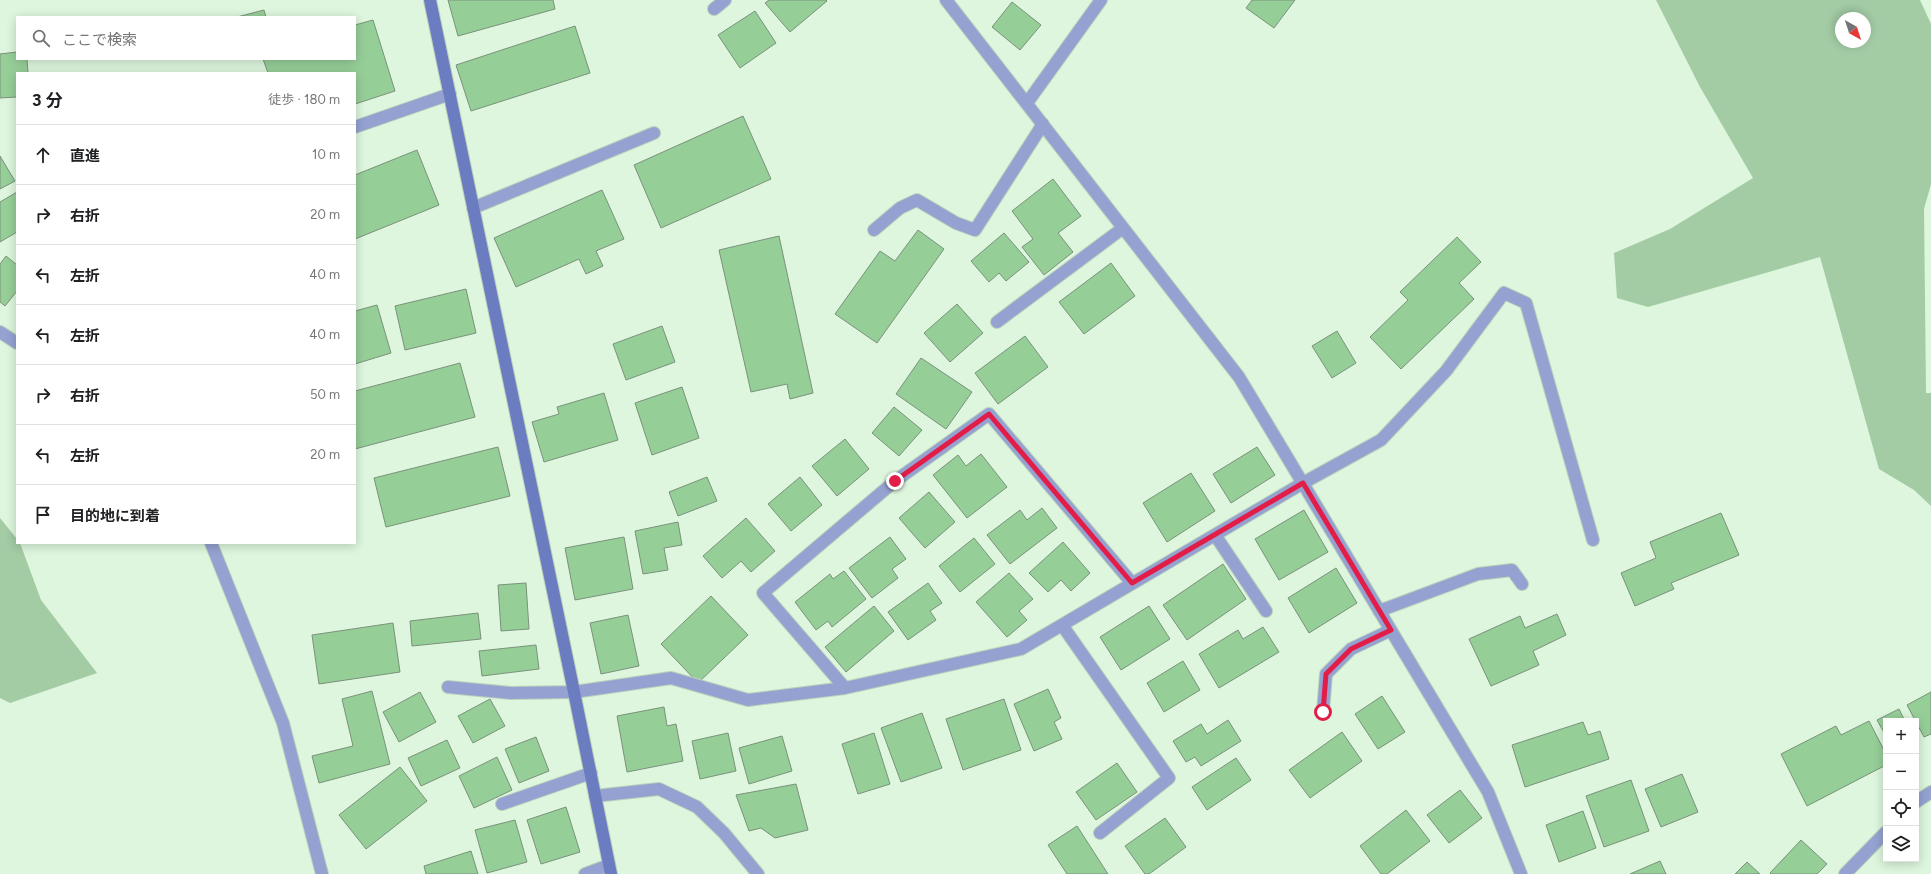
<!DOCTYPE html>
<html lang="ja">
<meta charset="utf-8">
<style>
:root{--surface:#fff;--page:#f6f6f6;--text:#202124;--muted:#757577;--line:#e0e0e0}
body{margin:0;font-family:Figtree,"Noto Sans JP",sans-serif;background:var(--page);color:var(--text)}
.controls{position:absolute;right:12px;bottom:12px;display:grid;overflow:hidden;border-radius:0px;box-shadow:0 2px 10px #0003}
.controls button{width:36px;height:36px;display:grid;place-items:center;padding:0;border:0;border-bottom:1px solid var(--line);background:var(--surface);color:var(--text);font:20px sans-serif}
.compass{position:absolute;left:1835px;top:12px;width:36px;height:36px;border-radius:50%;background:var(--surface);box-shadow:0 2px 10px #0003;rotate:141deg}
.stop{position:absolute;width:12px;height:12px;margin:-9px;border:3px solid #e11d48;border-radius:50%;background:#fff}
.stop.end{background:#e11d48;border-color:#fff;box-shadow:0 1px 4px #0008}
.list{margin:0;padding:0;list-style:none}
h2{display:flex;justify-content:space-between;align-items:center;height:52px;margin:0;padding:0 16px;font-size:17px}
h2 small{font-size:13px;font-weight:400;color:var(--muted)}
.list li{display:grid;grid-template-columns:26px 1fr auto;gap:12px;align-items:center;box-sizing:border-box;height:60px;padding:0 16px;border-top:1px solid var(--line)}
.list b{display:block;font-size:15px;white-space:nowrap}
.list em{font-size:13px;font-style:normal;color:var(--muted)}
.icon{flex:none;width:22px;height:22px;fill:none;stroke:currentColor;stroke-width:2;stroke-linecap:round;stroke-linejoin:round}
.map{position:relative;flex:none;width:1931px;height:874px;overflow:hidden}
.search{position:absolute;background:var(--surface);box-shadow:0 2px 10px #0003;left:16px;top:16px;width:340px;height:44px;display:flex;align-items:center;gap:10px;box-sizing:border-box;padding:0 14px;border-radius:0px;color:var(--muted);font-size:15px}
.panel{position:absolute;background:var(--surface);box-shadow:0 2px 10px #0003;left:16px;top:72px;width:340px;height:472px;border-radius:0px}
.map>svg:first-child{display:block}
.green{fill:#a3cba4;fill-rule:evenodd}
.building{fill:#96ce98;stroke:#7a927b}
.lines{fill:none;stroke-linecap:round;stroke-linejoin:round}
.street-casing{stroke:#bbd1bb;stroke-width:14}
.secondary-casing{stroke:#bbd1bb;stroke-width:14}
.street{stroke:#95a2d1;stroke-width:12}
.secondary{stroke:#6b7cc0;stroke-width:12}
.route{stroke:#e11d48;stroke-width:5}
</style>
<div class="map">
<svg width="1931" height="874" viewBox="0 0 1931 874">
<rect width="100%" height="100%" fill="#ddf6dd"/>
<path class="green" d="M1656 0H1920L1931 24V184L1924 209 1926 393H1931V506L1914 490 1879 469 1820 257 1648 307 1617 298 1614 253 1670 229 1753 178 1700 87ZM1841 18H1865V42H1841Z
M0 518 17 539V543H20L41 600 97 673 10 703 0 698Z"/>
<path class="building" d="M448 0H553L555 9 458 36Z
M769 0H826L827 1 790 32 765 3Z
M1252 0H1295L1274 28 1246 8Z
M1012 2 1041 25 1020 50 992 27Z
M264 10 266 17H237Z
M755 11 776 43 740 68 718 35Z
M373 20 395 91 355 104V73H268L263 59H355V25Z
M575 26 590 73 471 111 456 65Z
M17 52V59H27L28 73H17V97L0 98V54Z
M743 116 771 179 661 228 634 165Z
M417 150 439 205 355 239V175Z
M0 156 15 181 0 189Z
M1053 179 1081 216 1058 233 1073 252 1044 275 1022 247 1033 239 1012 211Z
M602 190 624 239 596 251 603 266 586 274 579 259 516 287 494 238Z
M17 192V232L0 242V202Z
M918 230 944 249 877 343 835 314 880 251 895 261Z
M1004 233 1029 262 1006 281 999 273 989 282 971 261Z
M779 236 813 393 790 399 787 384 751 392 719 250Z
M1457 237 1481 262 1459 283 1474 299 1401 369 1370 337 1408 300 1400 292Z
M6 256 17 265V291L5 306 0 302V264Z
M1111 263 1135 296 1084 334 1059 302Z
M466 289 476 333 405 350 395 306Z
M957 304 983 333 950 362 924 333Z
M377 305 391 353 355 364V311Z
M662 326 675 362 626 380 613 344Z
M1337 331 1356 363 1332 378 1312 346Z
M1025 336 1048 367 998 404 975 373Z
M921 358 972 392 946 429 896 394Z
M460 363 475 417 355 449V391Z
M682 387 699 438 652 455 635 403Z
M604 393 618 440 544 462 532 422 559 414 557 407Z
M894 407 922 430 899 456 872 433Z
M845 439 869 469 837 496 812 466Z
M498 447 510 496 386 527 374 478Z
M1257 447 1275 475 1231 503 1213 474Z
M981 454 1007 487 967 518 933 475 958 455 966 466Z
M1191 473 1215 511 1167 542 1143 503Z
M707 477 717 501 678 516 669 492Z
M800 477 822 505 791 531 768 504Z
M929 492 955 522 925 548 899 518Z
M1042 508 1057 528 1010 564 987 535 1020 510 1027 520Z
M1304 510 1328 552 1279 580 1255 539Z
M1721 513 1739 555 1671 583 1674 589 1635 606 1621 573 1656 558 1650 542Z
M746 518 775 551 751 572 741 561 722 578 703 556Z
M678 522 682 545 664 548 668 570 643 574 635 531Z
M624 537 633 589 575 600 565 548Z
M890 537 906 559 892 569 898 578 872 598 849 568Z
M974 538 995 564 960 592 939 566Z
M1063 542 1090 573 1071 591 1061 580 1048 592 1029 573Z
M1223 564 1246 599 1187 640 1163 605Z
M1336 568 1357 603 1309 633 1288 598Z
M844 571 866 599 832 627 828 621 816 630 795 602 830 574 833 579Z
M1009 573 1033 599 1019 611 1027 620 1007 637 976 602Z
M526 583 529 629 501 631 498 585Z
M928 583 942 603 930 611 936 620 908 640 888 612Z
M711 596 748 635 698 683 661 644Z
M874 606 894 631 846 672 825 647Z
M1149 606 1170 639 1121 670 1100 637Z
M478 613 481 639 412 646 410 621Z
M1557 614 1566 635 1533 651 1539 665 1491 686 1469 639 1520 616 1525 628Z
M628 615 639 666 601 674 590 623Z
M393 623 400 672 319 684 312 635Z
M1263 627 1279 652 1219 688 1199 654 1238 630 1243 639Z
M536 645 539 669 482 676 479 651Z
M1183 661 1200 690 1164 712 1147 683Z
M1048 689 1061 718 1054 722 1062 739 1034 751 1014 704Z
M372 691 390 764 319 783 312 756 353 746 342 699Z
M420 692 436 722 399 742 383 712Z
M1931 692V734L1924 737 1907 705Z
M1382 696 1405 732 1378 749 1355 714Z
M490 699 505 726 473 743 458 716Z
M1004 699 1021 750 963 770 946 719Z
M664 707 667 726 676 724 683 761 627 772 617 716Z
M1899 709 1905 721H1886V736L1877 720Z
M922 713 942 768 901 782 881 728Z
M1228 720 1241 741 1201 766 1195 757 1186 762 1173 741 1201 724 1207 734Z
M1869 721 1886 754V765L1807 806 1781 754 1836 726 1841 735Z
M1583 722 1588 735 1600 731 1609 759 1525 787 1512 745Z
M1342 732 1362 761 1310 798 1289 770Z
M728 733 736 771 700 779 692 741Z
M874 733 890 784 858 794 842 744Z
M782 736 792 771 749 784 739 748Z
M536 737 549 771 519 783 505 749Z
M447 740 460 768 421 786 408 758Z
M497 757 512 790 474 808 459 776Z
M1236 758 1251 780 1207 810 1192 787Z
M1117 763 1137 792 1096 820 1076 792Z
M400 767 427 801 366 849 339 815Z
M1682 774 1698 812 1661 827 1645 789Z
M1631 780 1649 831 1604 847 1586 796Z
M796 784 808 830 775 838 761 828 749 831 736 795Z
M1460 790 1482 818 1449 843 1427 815Z
M566 807 580 852 541 864 527 820Z
M1406 810 1430 841 1387 874H1381L1360 846Z
M1583 811 1596 848 1559 862 1546 825Z
M1165 818 1186 847 1149 874H1145L1125 846Z
M515 820 527 862 487 873 475 830Z
M1077 826 1108 874H1067L1048 845Z
M1801 840 1827 864 1817 874H1771L1770 873Z
M471 851 478 874H426L424 866Z
M1660 861 1666 874H1630Z
M1747 862 1760 874H1735Z"/>
<g class="lines">
<defs>
<path id="street" d="M946 0 1239 377 1488 792 1521 874
M714 9 725 0
M1027 103 1101 0
M355 127 450 94
M473 208 654 133
M874 230 900 208 917 200 956 223 975 230 1043 124
M997 322 1123 228
M0 332 17 343
M1215 535 1266 611
M211 543 283 723 322 874
M1379 611 1478 574 1512 570 1522 584
M1062 625 1169 778 1100 833
M448 687 511 693 574 692 671 678 748 700 845 688 1021 649 1303 483 1381 440 1446 371 1504 293 1526 303 1593 540
M845 688 763 593 895 481 989 414 1132 583
M1323 712 1326 674 1351 649 1391 630
M595 796 659 789 697 807 724 833 758 874
M1916 802 1931 792
M502 804 591 773
M585 874 609 865
M1845 874 1886 832"/>
<path id="secondary" d="M430 0 574 692 611 874"/>
</defs>
<use href="#street" class="street-casing"/>
<use href="#secondary" class="secondary-casing"/>
<use href="#street" class="street"/>
<use href="#secondary" class="secondary"/>
</g>
<g class="lines">
<path class="route" d="M895 481 989 414 1132 583 1303 483 1391 630 1351 649 1326 674 1323 712"/>
</g>
</svg>
<div class="controls">
<button>+</button>
<button>−</button>
<button><svg class="icon" aria-label="locate" viewBox="0 0 24 24"><circle cx="12" cy="12" r="6"/><path d="M12 2v4M12 18v4M2 12h4M18 12h4"/></svg></button>
<button><svg class="icon" aria-label="layers" viewBox="0 0 24 24"><path d="M12 4l9 5-9 5-9-5zM3 14l9 5 9-5"/></svg></button>
</div>
<svg class="compass" viewBox="-18 -18 36 36"><path d="M0-13l5 13h-10z" fill="#e53935"/><path d="M0 13l5-13h-10z" fill="#757577"/></svg>
<div class="stop" style="left:1323px;top:712px"></div>
<div class="stop end" style="left:895px;top:481px"></div>
<div class="search"><svg class="icon" aria-label="search" viewBox="0 0 24 24"><circle cx="10" cy="10" r="6"/><path d="M15 15l6 6"/></svg>ここで検索</div>
<section class="panel">
<h2>3 分<small>徒歩 · 180 m</small></h2>
<ul class="list">
<li><svg class="icon" aria-label="ahead" viewBox="0 0 24 24"><path d="M12 20V5M6 11l6-6 6 6"/></svg><div><b>直進</b></div><em>10 m</em></li>
<li><svg class="icon" aria-label="right" viewBox="0 0 24 24"><path d="M7 20v-9h11M14 6l5 5-5 5"/></svg><div><b>右折</b></div><em>20 m</em></li>
<li><svg class="icon" aria-label="left" viewBox="0 0 24 24"><path d="M17 20v-9H6M10 6l-5 5 5 5"/></svg><div><b>左折</b></div><em>40 m</em></li>
<li><svg class="icon" aria-label="left" viewBox="0 0 24 24"><path d="M17 20v-9H6M10 6l-5 5 5 5"/></svg><div><b>左折</b></div><em>40 m</em></li>
<li><svg class="icon" aria-label="right" viewBox="0 0 24 24"><path d="M7 20v-9h11M14 6l5 5-5 5"/></svg><div><b>右折</b></div><em>50 m</em></li>
<li><svg class="icon" aria-label="left" viewBox="0 0 24 24"><path d="M17 20v-9H6M10 6l-5 5 5 5"/></svg><div><b>左折</b></div><em>20 m</em></li>
<li><svg class="icon" aria-label="arrive" viewBox="0 0 24 24"><path d="M6 21V4h12l-3 4 3 4H6"/></svg><div><b>目的地に到着</b></div></li>
</ul>
</section>
</div>
